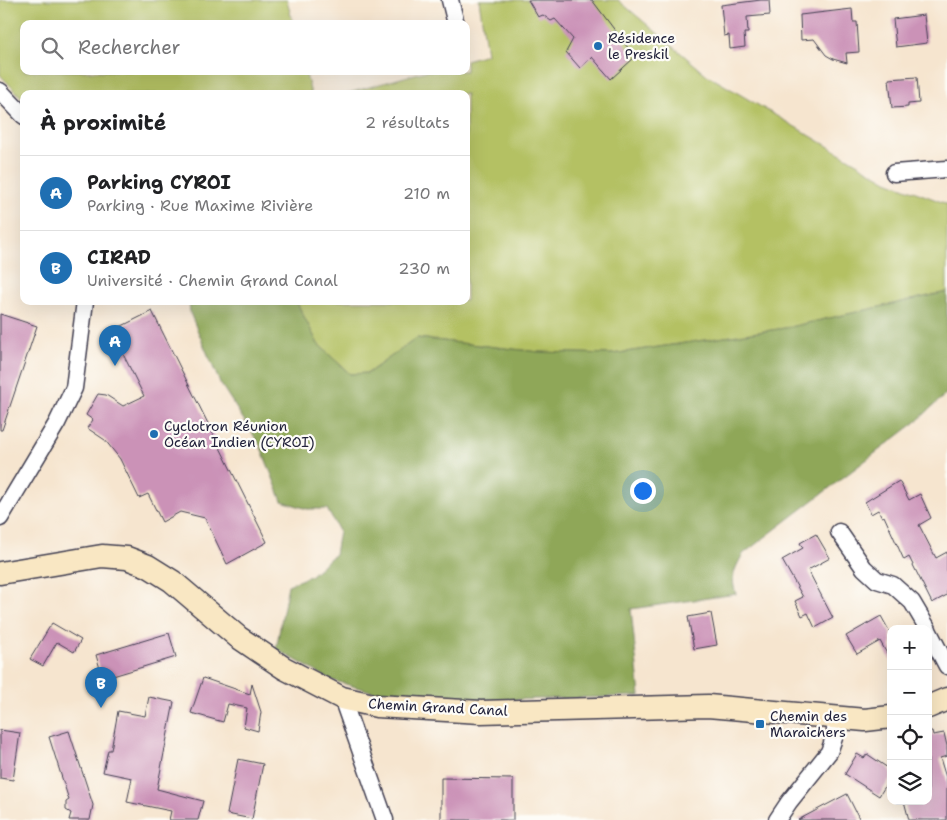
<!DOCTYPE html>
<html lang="fr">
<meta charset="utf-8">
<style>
:root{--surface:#fff;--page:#f2f2f2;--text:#202124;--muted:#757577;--line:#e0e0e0;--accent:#1f6fb2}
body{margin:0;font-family:"Shantell Sans",sans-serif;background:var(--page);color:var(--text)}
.controls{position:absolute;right:15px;bottom:15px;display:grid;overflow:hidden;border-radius:10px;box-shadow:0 5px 20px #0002}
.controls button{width:45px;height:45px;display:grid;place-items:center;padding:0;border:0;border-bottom:1px solid var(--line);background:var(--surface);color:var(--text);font:25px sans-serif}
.you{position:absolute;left:642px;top:490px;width:18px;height:18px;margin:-12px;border:4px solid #fff;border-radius:50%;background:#1a73e8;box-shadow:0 0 0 8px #1a73e833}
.badge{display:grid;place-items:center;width:32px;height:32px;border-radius:50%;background:var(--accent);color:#fff;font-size:16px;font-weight:700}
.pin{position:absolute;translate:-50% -41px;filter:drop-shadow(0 1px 2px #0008)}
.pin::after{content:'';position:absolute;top:26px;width:18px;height:15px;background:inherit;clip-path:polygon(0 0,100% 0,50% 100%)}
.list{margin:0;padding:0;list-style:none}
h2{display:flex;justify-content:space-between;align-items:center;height:65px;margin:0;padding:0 20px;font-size:21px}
h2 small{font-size:16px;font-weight:400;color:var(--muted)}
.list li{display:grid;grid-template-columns:32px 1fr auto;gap:15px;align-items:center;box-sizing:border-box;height:75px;padding:0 20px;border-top:1px solid var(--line)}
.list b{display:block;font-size:19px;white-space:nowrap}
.list p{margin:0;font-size:16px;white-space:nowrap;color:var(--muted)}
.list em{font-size:16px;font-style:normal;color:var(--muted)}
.icon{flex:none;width:28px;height:28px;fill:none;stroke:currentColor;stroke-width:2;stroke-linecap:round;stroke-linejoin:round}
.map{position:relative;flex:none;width:947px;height:820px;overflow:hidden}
.search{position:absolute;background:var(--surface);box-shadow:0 5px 20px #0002;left:20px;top:20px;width:450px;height:55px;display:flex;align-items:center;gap:12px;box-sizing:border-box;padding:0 18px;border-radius:10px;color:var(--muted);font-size:19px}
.panel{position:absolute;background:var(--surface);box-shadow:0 5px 20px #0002;left:20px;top:90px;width:450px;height:215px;border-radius:10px}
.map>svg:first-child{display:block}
.green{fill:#b4c163;stroke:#6b724f}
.forest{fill:#8fa759;stroke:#58644a}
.building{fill:#cb92b7}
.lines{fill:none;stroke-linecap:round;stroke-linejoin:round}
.street-casing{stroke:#423f51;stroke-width:19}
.secondary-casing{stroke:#423f51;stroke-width:25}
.street{stroke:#fff;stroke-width:16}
.secondary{stroke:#f9e7c3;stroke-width:22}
.poi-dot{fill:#1f6fb2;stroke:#fdfcf7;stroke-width:2}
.labels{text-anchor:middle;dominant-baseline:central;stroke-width:4.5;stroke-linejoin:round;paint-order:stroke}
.poi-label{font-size:14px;fill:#22223b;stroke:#fdfcf7;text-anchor:start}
.street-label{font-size:14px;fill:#22223b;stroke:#fdfcf7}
</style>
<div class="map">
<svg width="947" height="820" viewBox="0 0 947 820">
<rect width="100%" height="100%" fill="#fdfcf7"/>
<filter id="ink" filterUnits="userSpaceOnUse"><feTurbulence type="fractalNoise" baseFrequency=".02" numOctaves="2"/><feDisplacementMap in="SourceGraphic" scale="10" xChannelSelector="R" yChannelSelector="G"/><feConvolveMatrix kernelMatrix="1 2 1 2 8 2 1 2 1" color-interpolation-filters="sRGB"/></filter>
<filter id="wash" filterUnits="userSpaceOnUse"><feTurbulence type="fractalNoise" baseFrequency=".0096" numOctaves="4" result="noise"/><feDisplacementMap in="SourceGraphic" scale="20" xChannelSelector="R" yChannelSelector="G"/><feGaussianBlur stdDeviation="1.12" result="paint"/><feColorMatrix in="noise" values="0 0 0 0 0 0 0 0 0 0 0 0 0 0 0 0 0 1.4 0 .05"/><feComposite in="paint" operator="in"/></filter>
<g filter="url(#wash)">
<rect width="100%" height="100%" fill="#f6e5cf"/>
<path class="green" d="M0 0H287L293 24H24V71H305L311 94H24V100L0 75Z
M479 0H618L707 75 887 181 947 204V292L785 328 612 354 539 352 417 338 368 373 350 374 318 344 296 301H466V94H345L426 71H466V60L487 54Z"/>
<path class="forest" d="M947 292V393L916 422 743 554C735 569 730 576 736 594L631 609 640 696 503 700 428 698 381 694 331 680 276 649 288 585 310 576 335 554 339 531 327 509H307L282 501 260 445 220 383 190 313 189 301H296L318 344 350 374 368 373 417 338 539 352 612 354 785 328Z"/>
<g id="blocks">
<path class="building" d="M528 0H592L635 57 611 79 592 57 580 68 566 52 573 39 555 19 551 21 543 15 538 17Z
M761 0H769L770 15 747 17 748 33H744L745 47 730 49 729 35 724 36 721 5Z
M852 9 853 22H857L859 52 846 53 847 63 833 59 826 55 814 39 801 40 800 15Z
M924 15 927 43 896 47 893 19Z
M917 77 919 103 908 104V107L892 108 889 79Z
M152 311 267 542 227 564 205 518 180 512 162 522 148 494 139 498 120 459 105 440 87 428 93 420 86 415 98 394 106 395 123 406 144 396 115 338 123 334 120 327Z
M0 314 37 326 2 430H0Z
M899 481 909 500 920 494 931 518 919 525 936 558 947 552V595L932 603 909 557 904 560 884 516 882 517 878 510 871 514 865 502Z
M816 534 830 558 808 570 833 618 815 628 808 613 802 616 795 601 803 597 782 560 803 548 800 543Z
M711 613 717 645 694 649 688 617Z
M881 616 891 634V661L880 641 857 654 846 636Z
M52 623 81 640 74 652 57 642 43 666 30 659Z
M169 633 176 657 103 679 96 655Z
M203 678 250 694 252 684 261 712 258 731 244 727 247 708 228 704 223 722 191 713Z
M149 697 174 702 157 789 203 801 198 820H169L171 811 127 802 132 778 103 772 108 750H111L118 711 145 716Z
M0 730 20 733 13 780 0 778Z
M69 731 93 805 90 820H69L71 813 66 810V802L69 800 49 737Z
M928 731H932L933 735 944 733 947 746V756L940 758 947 781V820H909L904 801H928Z
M857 754 864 758 867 754 891 770V777L879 796 845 774Z
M238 759 263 764 252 819 227 814Z
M441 778 513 779V820H441Z
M847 794 860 820H798Z"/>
</g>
</g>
<g filter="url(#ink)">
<use href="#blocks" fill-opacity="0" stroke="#423f51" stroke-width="1"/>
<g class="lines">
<defs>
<path id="street" d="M450 0 456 24
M0 91 24 116
M894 173 947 169
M0 518 57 423 74 388 85 301
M839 532 864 568 877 580 893 585 912 602 928 629
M928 630 947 666
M342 698 385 820
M777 820 789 802 829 752 835 735V718"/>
<path id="secondary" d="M0 573 102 556 127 558 148 566 172 581 238 637 284 668 342 698 377 706 481 712 708 706 865 720 891 717
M928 707 947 699"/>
</defs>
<use href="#street" class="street-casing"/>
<use href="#secondary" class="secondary-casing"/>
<use href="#street" class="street"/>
<use href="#secondary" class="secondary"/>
</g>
</g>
<g class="poi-dot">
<circle cx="598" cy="46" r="5"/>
<circle cx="154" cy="434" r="5"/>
<rect x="755" y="719" width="10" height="10" rx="2.5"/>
</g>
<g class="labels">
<g class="poi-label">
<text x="608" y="38">Résidence<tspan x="608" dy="16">le Preskil</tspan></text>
<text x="164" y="426">Cyclotron Réunion<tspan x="164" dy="16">Océan Indien (CYROI)</tspan></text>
<text x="770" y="716">Chemin des<tspan x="770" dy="16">Maraichers</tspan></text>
</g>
<g class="street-label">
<text transform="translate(438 707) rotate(3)">Chemin Grand Canal</text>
</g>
</g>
</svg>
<div class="controls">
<button>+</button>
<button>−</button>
<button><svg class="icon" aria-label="locate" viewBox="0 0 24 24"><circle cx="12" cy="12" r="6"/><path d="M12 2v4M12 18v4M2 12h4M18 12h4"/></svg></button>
<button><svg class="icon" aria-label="layers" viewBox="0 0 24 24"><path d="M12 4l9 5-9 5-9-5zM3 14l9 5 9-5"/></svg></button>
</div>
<div class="you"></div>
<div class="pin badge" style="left:115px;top:366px">A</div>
<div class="pin badge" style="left:101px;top:708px">B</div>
<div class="search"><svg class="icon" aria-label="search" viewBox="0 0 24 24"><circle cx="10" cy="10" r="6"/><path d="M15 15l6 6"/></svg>Rechercher</div>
<section class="panel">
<h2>À proximité<small>2 résultats</small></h2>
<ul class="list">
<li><span class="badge">A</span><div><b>Parking CYROI</b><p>Parking · Rue Maxime Rivière</p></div><em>210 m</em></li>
<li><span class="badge">B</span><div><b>CIRAD</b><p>Université · Chemin Grand Canal</p></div><em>230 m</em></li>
</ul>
</section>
</div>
